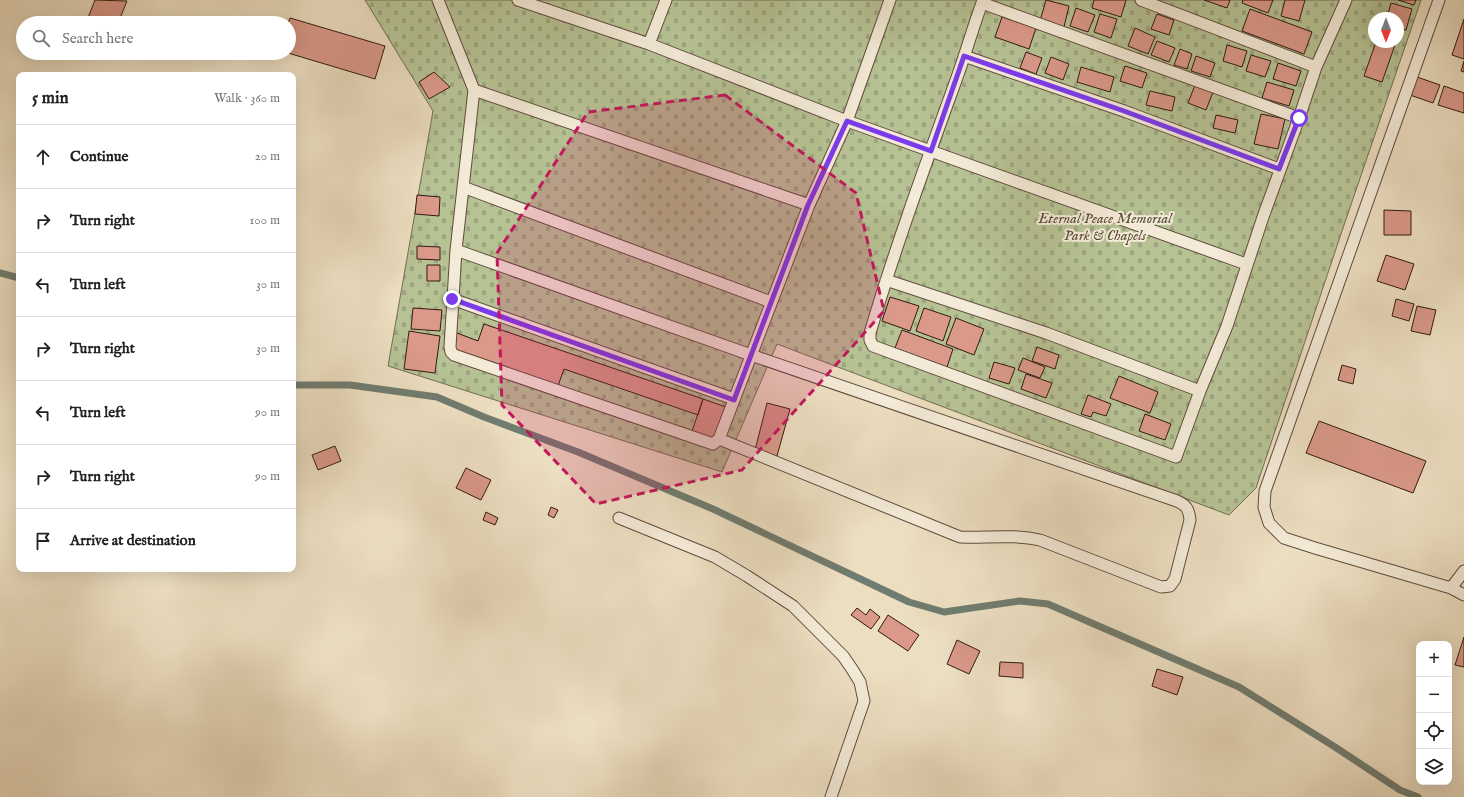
<!DOCTYPE html>
<meta charset="utf-8">
<style>
:root{--surface:#fff;--page:#f6f6f6;--text:#222;--muted:#767676;--line:#e0e0e0}
body{margin:0;font-family:"IM FELL English",serif;background:var(--page);color:var(--text)}
.controls{position:absolute;right:12px;bottom:12px;display:grid;overflow:hidden;border-radius:8px;box-shadow:0 4px 16px #0002}
.controls button{width:36px;height:36px;display:grid;place-items:center;padding:0;border:0;border-bottom:1px solid var(--line);background:var(--surface);color:var(--text);font:20px sans-serif}
.compass{position:absolute;left:1368px;top:12px;width:36px;height:36px;border-radius:50%;background:var(--surface);box-shadow:0 4px 16px #0002;rotate:180deg}
.stop{position:absolute;width:12px;height:12px;margin:-9px;border:3px solid #7c3aed;border-radius:50%;background:#fff}
.stop.end{background:#7c3aed;border-color:#fff;box-shadow:0 1px 4px #0008}
.list{margin:0;padding:0;list-style:none}
h2{display:flex;justify-content:space-between;align-items:center;height:52px;margin:0;padding:0 16px;font-size:17px}
h2 small{font-size:13px;font-weight:400;color:var(--muted)}
.list li{display:grid;grid-template-columns:26px 1fr auto;gap:12px;align-items:center;box-sizing:border-box;height:64px;padding:0 16px;border-top:1px solid var(--line)}
.list b{display:block;font-size:15px;white-space:nowrap}
.list em{font-size:13px;font-style:normal;color:var(--muted)}
.icon{flex:none;width:22px;height:22px;fill:none;stroke:currentColor;stroke-width:2;stroke-linecap:round;stroke-linejoin:round}
.map{position:relative;flex:none;width:1464px;height:797px;overflow:hidden}
.search{position:absolute;background:var(--surface);box-shadow:0 4px 16px #0002;left:16px;top:16px;width:280px;height:44px;display:flex;align-items:center;gap:10px;box-sizing:border-box;padding:0 14px;border-radius:22px;color:var(--muted);font-size:15px}
.panel{position:absolute;background:var(--surface);box-shadow:0 4px 16px #0002;left:16px;top:72px;width:280px;height:500px;border-radius:8px}
.map>svg:first-child{display:block}
.cemetery{fill:url(#cemetery-stones);stroke:#746e52;fill-rule:evenodd}
.lines{fill:none;stroke-linecap:round;stroke-linejoin:round}
.stream{stroke:#707c6f;stroke-width:7}
.building{fill:#da9989;stroke:#321a11}
.service-casing{stroke:#604b3d;stroke-width:13}
.service{stroke:#f3ead7;stroke-width:11}
.route{stroke:#7c3aed;stroke-width:5}
.marked{fill:#c2185b;fill-opacity:0.2;stroke:#c2185b;stroke-width:3;stroke-dasharray:8 5;stroke-linejoin:round}
.labels{text-anchor:middle;dominant-baseline:central;stroke-width:4;stroke-linejoin:round;paint-order:stroke}
.park-label{font-size:15px;font-style:italic;fill:#5a4c38;stroke:#f3ead7}
</style>
<div class="map">
<svg width="1464" height="797" viewBox="0 0 1464 797">
<defs>
<pattern id="cemetery-stones" width="16" height="16" patternUnits="userSpaceOnUse"><rect width="16" height="16" fill="#b6c294"/><path d="M2 7V4a2 2 0 0 1 4 0v3zM10 15v-3a2 2 0 0 1 4 0v3z" fill="#9da67f"/></pattern>
</defs>
<rect width="100%" height="100%" fill="#ecdec1"/>
<filter id="stains"><feTurbulence type="fractalNoise" baseFrequency=".005" numOctaves="4"/><feColorMatrix values="0 0 0 0 .2 0 0 0 0 .09 0 0 0 0 .02 0 0 0 .5 -.17"/></filter>
<radialGradient id="worn" r=".72"><stop offset=".6" stop-color="#630" stop-opacity="0"/><stop offset="1" stop-color="#630" stop-opacity=".3"/></radialGradient>
<path class="cemetery" d="M365 0H1421L1342 231 1256 488 1229 515 777 344 722 472 388 366 433 111ZM1374 18H1398V42H1374Z"/>
<g class="lines">
<path class="stream" d="M0 273 19 278
M293 385H350L437 397 484 417 578 452 713 509 909 602 944 612 1020 601 1048 604 1239 687 1335 747 1400 790 1418 797"/>
</g>
<path class="building" d="M95 0 127 1 118 23H86Z
M1046 0 1069 6 1064 27 1040 21Z
M1094 0H1126L1121 17 1092 8Z
M1204 0H1230L1227 8Z
M1243 0H1273L1268 13 1242 3Z
M1285 0H1305L1299 21 1281 16Z
M1398 0H1416L1414 5Z
M1391 3 1412 9 1406 30 1398 28V18H1387Z
M1076 8 1095 15 1088 32 1070 26Z
M1250 9 1312 32 1304 54 1242 31Z
M1100 14 1117 19 1111 38 1094 32Z
M1157 14 1174 20 1169 35 1151 29Z
M1002 17 1036 28 1029 49 995 37Z
M290 18 385 46 375 79 288 53V23Z
M1464 19V59L1452 55Z
M1135 28 1155 37 1148 54 1128 46Z
M1157 41 1175 48 1169 62 1151 55Z
M1376 42H1396L1382 82 1364 76Z
M1227 45 1247 51 1242 67 1223 61Z
M1180 49 1192 54 1187 69 1174 65Z
M1026 52 1042 58 1036 74 1020 68Z
M1251 55 1271 61 1265 77 1246 71Z
M1196 56 1215 63 1210 77 1191 71Z
M1051 57 1069 64 1063 80 1045 73Z
M1464 61V72L1461 71Z
M1278 63 1301 71 1296 86 1273 79Z
M1125 66 1147 73 1142 88 1120 81Z
M1081 67 1114 77 1110 92 1077 82Z
M434 72 450 87 429 99 419 82Z
M1417 77 1440 85 1433 103 1410 95Z
M1267 82 1294 90 1289 106 1262 98Z
M1195 85 1213 92 1206 110 1188 103Z
M1444 86 1464 93V113L1438 105Z
M1150 91 1175 97 1172 111 1146 105Z
M1261 114 1285 119 1278 149 1254 144Z
M1216 115 1238 120 1235 133 1213 128Z
M417 195 440 197 439 216 415 214Z
M1384 210 1411 211V235H1384Z
M417 246 440 247V260L417 259Z
M1386 255 1414 264 1405 290 1377 281Z
M427 265H440V281H427Z
M890 297 919 306 910 331 882 321Z
M1396 299 1414 304 1409 321 1392 316Z
M1417 306 1436 310 1430 335 1411 331Z
M413 308 442 310 440 331 411 329Z
M924 308 951 317 943 341 916 331Z
M956 318 984 329 974 355 946 344Z
M484 324 703 399 698 415 564 369 558 386 451 350 457 333 478 341Z
M902 330 953 349 947 367 895 348Z
M409 331 440 336 435 373 404 369Z
M1037 347 1059 355 1055 369 1032 361Z
M1023 358 1045 367 1040 378 1018 370Z
M994 362 1015 368 1009 384 989 378Z
M1342 365 1356 369 1353 384 1338 380Z
M1026 374 1052 383 1046 398 1021 389Z
M1119 376 1158 392 1150 413 1110 398Z
M1088 395 1111 404 1106 416 1093 412 1091 417 1081 414Z
M703 399 726 407 714 441 691 434Z
M767 403 790 409 777 456 755 450Z
M1145 414 1171 424 1165 440 1139 431Z
M1319 421 1426 461 1413 493 1306 453Z
M335 446 341 461 318 470 312 455Z
M466 468 491 480 481 500 456 488Z
M551 507 558 510 554 518 548 515Z
M486 512 498 518 495 525 483 520Z
M857 608 866 615 870 609 880 617 871 629 851 615Z
M888 615 919 635 908 651 878 631Z
M1464 637V667L1455 665Z
M957 640 980 651 969 674 947 664Z
M1000 662 1023 663V678L999 676Z
M1157 669 1183 677 1177 695 1152 686Z"/>
<g class="lines">
<defs>
<path id="service" d="M438 0 474 90 456 250 450 347 451 352 454 355 713 444 719 439 809 205 847 121 890 0
M518 0 649 44 847 121 1246 264
M983 0C973 27 965 56 955 83 925 166 895 248 870 333V340L873 346 1176 457 1200 391 1227 326 1263 217 1299 118 1316 67 1346 0
M1141 0 1316 67
M1439 0 1265 491 1264 507 1269 523 1284 538 1315 548 1451 588 1464 571
M982 3 1299 118
M649 44 666 0
M964 56 1124 111 1279 169
M474 90 809 205
M463 187 771 302
M456 250 751 355 1177 501C1186 505 1189 509 1190 520L1175 579 1170 586 1161 587 1040 540C1014 534 987 538 960 537L719 439
M886 280 1046 333 1200 391
M452 299 734 399
M619 518 715 557 747 576 793 606 843 656 852 669 860 682 864 701 831 797
M1451 588 1464 595"/>
</defs>
<use href="#service" class="service-casing"/>
<use href="#service" class="service"/>
</g>
<g class="lines">
<path class="route" d="M452 299 734 400 808 205 847 121 931 151 964 56 1124 111 1279 169 1299 118"/>
</g>
<path class="marked" d="M725 95 856 193 884 311 742 470 596 504 502 405 497 253 588 112Z"/>
<g class="labels">
<g class="park-label">
<text x="1105" y="218">Eternal Peace Memorial<tspan x="1105" dy="17">Park &amp; Chapels</tspan></text>
</g>
</g>
<rect width="100%" height="100%" filter="url(#stains)"/>
<rect width="100%" height="100%" fill="url(#worn)"/>
</svg>
<div class="controls">
<button>+</button>
<button>−</button>
<button><svg class="icon" aria-label="locate" viewBox="0 0 24 24"><circle cx="12" cy="12" r="6"/><path d="M12 2v4M12 18v4M2 12h4M18 12h4"/></svg></button>
<button><svg class="icon" aria-label="layers" viewBox="0 0 24 24"><path d="M12 4l9 5-9 5-9-5zM3 14l9 5 9-5"/></svg></button>
</div>
<svg class="compass" viewBox="-18 -18 36 36"><path d="M0-13l5 13h-10z" fill="#e53935"/><path d="M0 13l5-13h-10z" fill="#767676"/></svg>
<div class="stop" style="left:1299px;top:118px"></div>
<div class="stop end" style="left:452px;top:299px"></div>
<div class="search"><svg class="icon" aria-label="search" viewBox="0 0 24 24"><circle cx="10" cy="10" r="6"/><path d="M15 15l6 6"/></svg>Search here</div>
<section class="panel">
<h2>5 min<small>Walk · 360 m</small></h2>
<ul class="list">
<li><svg class="icon" aria-label="ahead" viewBox="0 0 24 24"><path d="M12 20V5M6 11l6-6 6 6"/></svg><div><b>Continue</b></div><em>20 m</em></li>
<li><svg class="icon" aria-label="right" viewBox="0 0 24 24"><path d="M7 20v-9h11M14 6l5 5-5 5"/></svg><div><b>Turn right</b></div><em>100 m</em></li>
<li><svg class="icon" aria-label="left" viewBox="0 0 24 24"><path d="M17 20v-9H6M10 6l-5 5 5 5"/></svg><div><b>Turn left</b></div><em>30 m</em></li>
<li><svg class="icon" aria-label="right" viewBox="0 0 24 24"><path d="M7 20v-9h11M14 6l5 5-5 5"/></svg><div><b>Turn right</b></div><em>30 m</em></li>
<li><svg class="icon" aria-label="left" viewBox="0 0 24 24"><path d="M17 20v-9H6M10 6l-5 5 5 5"/></svg><div><b>Turn left</b></div><em>90 m</em></li>
<li><svg class="icon" aria-label="right" viewBox="0 0 24 24"><path d="M7 20v-9h11M14 6l5 5-5 5"/></svg><div><b>Turn right</b></div><em>90 m</em></li>
<li><svg class="icon" aria-label="arrive" viewBox="0 0 24 24"><path d="M6 21V4h12l-3 4 3 4H6"/></svg><div><b>Arrive at destination</b></div></li>
</ul>
</section>
</div>
